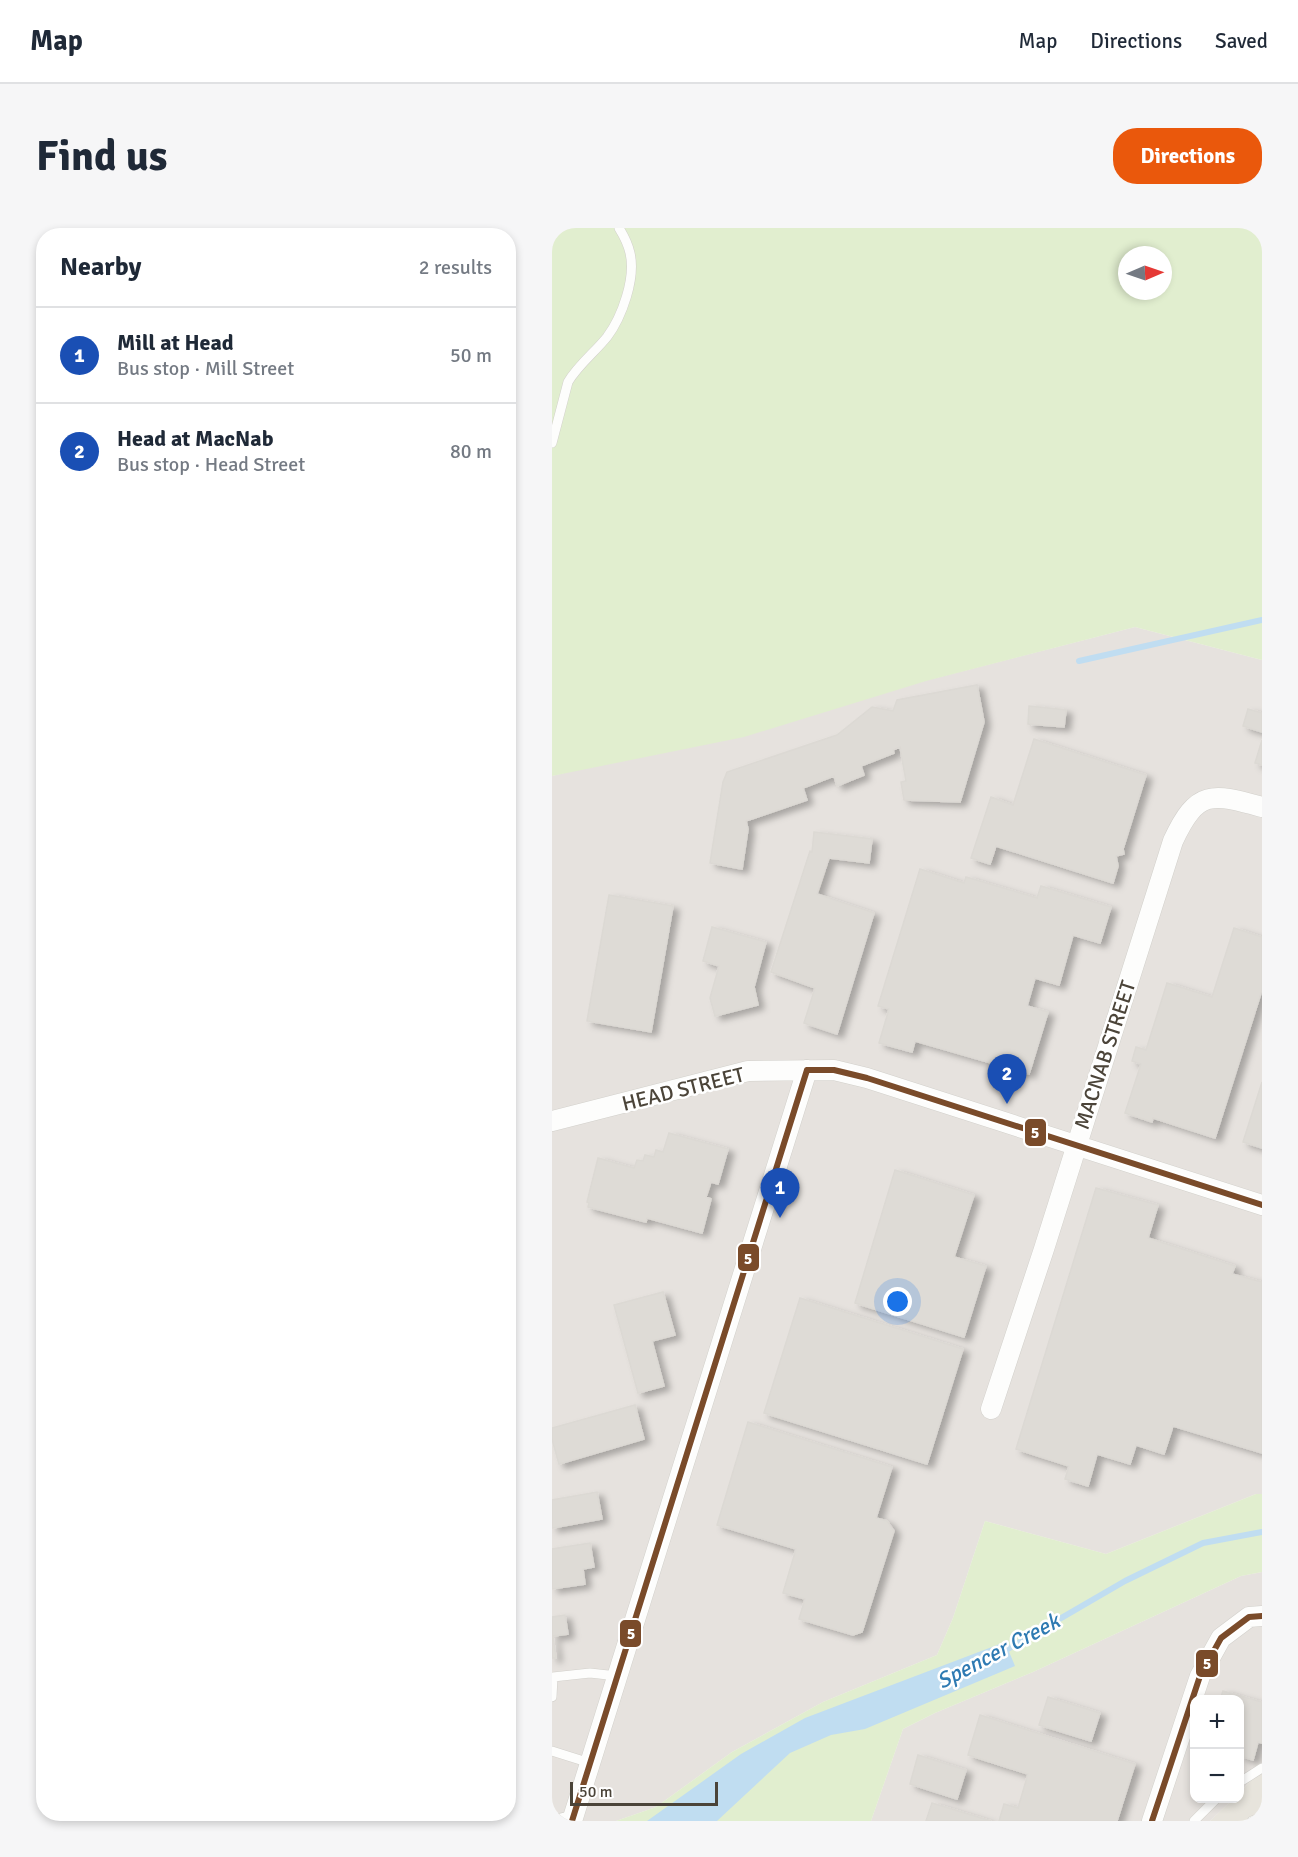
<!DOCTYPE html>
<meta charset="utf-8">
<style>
:root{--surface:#fff;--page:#f6f6f7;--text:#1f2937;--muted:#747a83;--line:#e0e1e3;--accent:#ea580c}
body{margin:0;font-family:Signika,sans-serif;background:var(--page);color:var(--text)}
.controls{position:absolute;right:18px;bottom:18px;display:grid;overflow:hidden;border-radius:12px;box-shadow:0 3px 9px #0003}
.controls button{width:54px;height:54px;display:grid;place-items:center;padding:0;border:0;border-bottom:2px solid var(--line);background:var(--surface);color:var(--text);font:30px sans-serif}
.compass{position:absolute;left:566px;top:18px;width:54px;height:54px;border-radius:50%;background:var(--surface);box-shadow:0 3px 9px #0003;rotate:88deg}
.scale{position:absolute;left:18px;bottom:15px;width:148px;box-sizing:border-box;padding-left:6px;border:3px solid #4b4439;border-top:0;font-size:16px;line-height:21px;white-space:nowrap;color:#4b4439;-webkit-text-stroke:4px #fff;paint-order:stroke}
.you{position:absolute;left:346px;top:1074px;width:21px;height:21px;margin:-15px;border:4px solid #fff;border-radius:50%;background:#1a73e8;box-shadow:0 0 0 9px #1a73e833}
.badge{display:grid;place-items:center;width:39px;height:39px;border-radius:50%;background:var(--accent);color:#fff;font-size:20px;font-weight:700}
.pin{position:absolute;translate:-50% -50px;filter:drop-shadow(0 2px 3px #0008)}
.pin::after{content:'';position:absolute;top:32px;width:21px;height:18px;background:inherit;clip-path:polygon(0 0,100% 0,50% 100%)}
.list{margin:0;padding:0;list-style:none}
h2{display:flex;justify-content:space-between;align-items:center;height:78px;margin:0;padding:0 24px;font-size:26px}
h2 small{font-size:20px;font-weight:400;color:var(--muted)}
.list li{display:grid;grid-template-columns:39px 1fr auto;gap:18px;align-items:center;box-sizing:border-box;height:96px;padding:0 24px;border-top:2px solid var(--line)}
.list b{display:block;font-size:22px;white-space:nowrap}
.list p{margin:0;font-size:20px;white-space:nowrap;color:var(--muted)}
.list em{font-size:20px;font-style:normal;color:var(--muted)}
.map{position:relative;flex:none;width:710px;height:1593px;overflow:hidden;border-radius:24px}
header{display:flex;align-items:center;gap:36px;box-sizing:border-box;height:84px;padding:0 30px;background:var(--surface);border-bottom:2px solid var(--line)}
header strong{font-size:28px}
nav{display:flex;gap:33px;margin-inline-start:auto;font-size:21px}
.intro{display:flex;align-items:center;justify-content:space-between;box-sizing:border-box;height:144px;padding:0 36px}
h1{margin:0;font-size:42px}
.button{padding:15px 27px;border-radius:24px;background:var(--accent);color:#fff;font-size:21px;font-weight:700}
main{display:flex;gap:36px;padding:0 36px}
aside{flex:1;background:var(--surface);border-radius:24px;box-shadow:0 3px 9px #0003}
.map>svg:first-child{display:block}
.residential{fill:#e7e4dc}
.industrial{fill:#e6e2de}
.green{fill:#e1eecf;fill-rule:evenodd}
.water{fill:#c0ddf1}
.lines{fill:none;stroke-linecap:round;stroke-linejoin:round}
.stream{stroke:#c0ddf1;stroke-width:6}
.building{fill:#dedbd6;stroke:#dcd9d4;stroke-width:1.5;filter:url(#shadow)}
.lane-casing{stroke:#d2d0cb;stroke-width:10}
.street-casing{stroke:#d2d0cb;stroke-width:21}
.lane{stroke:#fdfdfc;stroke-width:9}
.street{stroke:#fdfdfc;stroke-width:20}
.bus-1-casing{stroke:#fff;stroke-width:10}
.bus-1{stroke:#7a4b2a;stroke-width:6}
.labels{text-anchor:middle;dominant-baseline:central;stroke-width:5;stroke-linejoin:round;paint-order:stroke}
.street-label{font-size:21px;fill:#4b4439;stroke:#fff}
.water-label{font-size:22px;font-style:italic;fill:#2e7ab2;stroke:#fff}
.line-badge{stroke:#fff;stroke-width:2}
.badge-label{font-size:16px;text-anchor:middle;font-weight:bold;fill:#fff}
</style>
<header>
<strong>Map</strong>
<nav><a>Map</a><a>Directions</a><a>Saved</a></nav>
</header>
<div class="intro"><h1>Find us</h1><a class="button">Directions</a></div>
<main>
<aside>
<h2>Nearby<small>2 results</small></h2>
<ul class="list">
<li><span class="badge" style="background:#1a4fb4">1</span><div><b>Mill at Head</b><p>Bus stop · Mill Street</p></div><em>50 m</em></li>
<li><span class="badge" style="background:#1a4fb4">2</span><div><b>Head at MacNab</b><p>Bus stop · Head Street</p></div><em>80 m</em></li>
</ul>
</aside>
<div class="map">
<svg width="710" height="1593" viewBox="0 0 710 1593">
<defs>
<filter id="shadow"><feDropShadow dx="6" dy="4" stdDeviation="3" flood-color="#0004"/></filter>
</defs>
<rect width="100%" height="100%" fill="#f4f2ee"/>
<path class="residential" d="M710 1541V1593H658L681 1571 688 1570V1564Z"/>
<path class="industrial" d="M583 399 710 432V1266H704L554 1326 433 1293 401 1390 385 1427 271 1474 180 1524 104 1579 64 1593H0V548Z
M710 1344V1541L688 1564V1472H642V1570L681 1571 658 1593H319L351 1501 383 1485 481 1444 689 1348Z"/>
<path class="green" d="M0 0H710V432L583 399 374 453 192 509 0 548ZM575 27H611V63H575Z
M704 1266H710V1344L689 1348 481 1444 383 1485 351 1501 319 1593H64L104 1579 180 1524 271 1474 385 1427 401 1390 433 1293 554 1326Z"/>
<path class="water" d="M453 1414 463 1438 313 1501 279 1507 238 1525 165 1593H95L189 1526 253 1490Z"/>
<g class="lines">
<path class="stream" d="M527 433 710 392
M449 1425 573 1353 651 1315 710 1304"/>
</g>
<path class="building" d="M425 457 432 494 408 574 352 572 349 554 354 553 348 519 341 522 342 525 309 538 312 547 285 558 282 548 251 560 255 572 194 593 196 601 190 641 158 635 171 554 175 544 285 507 320 479 341 483 345 472Z
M477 478 514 482 512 499 476 496Z
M696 481 710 485V504L691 498Z
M482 511 594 547 571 621 572 626 564 628 566 638 561 655 447 619 444 618 438 636 419 630 439 569 461 577Z
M710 512V537L703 535Z
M262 604 320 611 317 635 277 630 265 666 322 685 285 806 252 795 263 760 219 744 258 623 260 624Z
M368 641 412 655 414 649 485 670 489 658 559 679 548 715 521 707 507 757 483 750 475 778 496 784 477 846 363 813 360 824 327 815 337 781 326 778Z
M57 667 121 678 99 804 35 793Z
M160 699 214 714 202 759 206 777 163 788 158 770 167 738 151 733Z
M682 700 710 709V762L663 910 601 890 600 894 573 885 589 836 580 833 584 819 594 822 615 755 660 769Z
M710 854V920L691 914Z
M117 905 176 921 166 956 159 954 154 969 159 971 150 1005 95 990 94 994 36 979 37 975 35 974 46 930 82 940 85 932 91 933 93 927 102 929 104 922 111 924Z
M343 942 422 967 402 1029 434 1038 412 1109 303 1075Z
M544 960 606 977 596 1010 683 1038 680 1046 710 1054V1225L621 1198 612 1226 584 1217 578 1236 545 1226 536 1258 513 1251 517 1238 464 1221Z
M111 1064 123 1107 100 1113 112 1158 86 1165 62 1077Z
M248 1070 411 1121 375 1236 212 1185Z
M83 1177 92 1211 7 1236 0 1211V1200Z
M196 1194 340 1239 324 1290 335 1293 342 1303 310 1404 301 1407 247 1391 253 1371 231 1365 244 1321 165 1297Z
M45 1264 50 1291 0 1300V1272Z
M38 1315 42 1339 31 1341 33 1356 0 1361V1321Z
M13 1387 16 1406 1 1408 4 1430H0V1389Z
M671 1463 710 1474V1515L706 1514 701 1532 688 1528V1472H668Z
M496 1469 548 1485 539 1513 487 1497Z
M428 1487 583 1536 565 1593H447L452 1576 466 1580 476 1546 416 1527Z
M366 1527 414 1542 405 1571 358 1556Z
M380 1575 439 1593H374Z"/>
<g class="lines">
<defs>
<path id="lane" d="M0 215 16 154C26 137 43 124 55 109 70 89 84 50 78 25 76 16 72 8 67 0
M0 1469 1 1449 38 1445 65 1448
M0 1523 38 1535
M688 1554 710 1540
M0 1592 22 1587
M642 1593 665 1570
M700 1593 710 1589"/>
<path id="street" d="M0 893 196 843 282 842 315 850 710 977
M439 1181 492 1021 621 613C645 561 660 565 710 579
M20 1593 255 842
M600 1593 648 1448 669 1410 697 1389 710 1388"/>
</defs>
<use href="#lane" class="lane-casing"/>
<use href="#street" class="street-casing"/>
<use href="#lane" class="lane"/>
<use href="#street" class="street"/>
<defs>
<path id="bus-1" d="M255 842H282L315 850 710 977
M20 1593 255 842
M600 1593 648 1448 669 1410 697 1389 710 1388"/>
</defs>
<use href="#bus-1" class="bus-1-casing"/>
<use href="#bus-1" class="bus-1"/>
</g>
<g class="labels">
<g class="street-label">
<text transform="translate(553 827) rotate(-72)">MACNAB STREET</text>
<text transform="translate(131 861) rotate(-14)">HEAD STREET</text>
</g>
<g class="water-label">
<text transform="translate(446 1423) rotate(-28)">Spencer Creek</text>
</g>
</g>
<g class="line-badge">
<rect x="472" y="890" width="23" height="29" rx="6" fill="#7a4b2a"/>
<rect x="185" y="1015" width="23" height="29" rx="6" fill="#7a4b2a"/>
<rect x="67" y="1391" width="23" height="29" rx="6" fill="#7a4b2a"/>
<rect x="643" y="1421" width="24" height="29" rx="6" fill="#7a4b2a"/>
</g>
<g class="badge-label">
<text x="483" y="910">5</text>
<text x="196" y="1036">5</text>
<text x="79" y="1411">5</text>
<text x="655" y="1441">5</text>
</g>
</svg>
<div class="controls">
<button>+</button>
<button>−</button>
</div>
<svg class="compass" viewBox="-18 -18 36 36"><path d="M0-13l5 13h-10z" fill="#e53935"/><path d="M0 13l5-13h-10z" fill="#747a83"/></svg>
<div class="scale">50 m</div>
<div class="you"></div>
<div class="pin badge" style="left:228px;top:990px;background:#1a4fb4">1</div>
<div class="pin badge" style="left:455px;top:876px;background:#1a4fb4">2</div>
</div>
</main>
